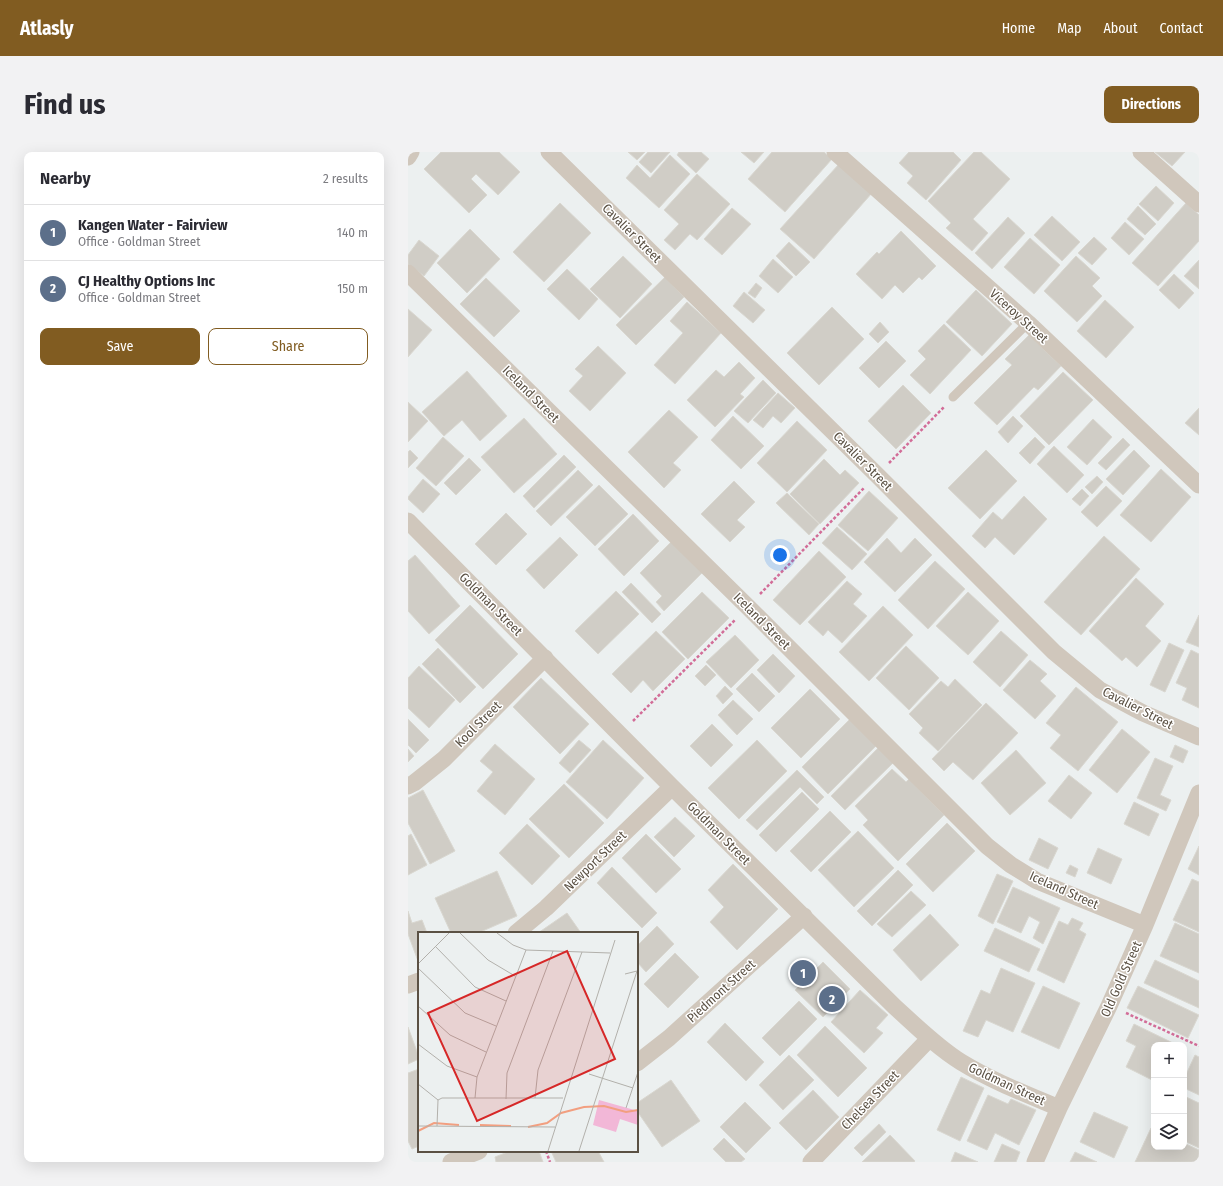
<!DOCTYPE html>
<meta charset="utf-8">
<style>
:root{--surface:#fff;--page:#f2f2f3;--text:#2b2b33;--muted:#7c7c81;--line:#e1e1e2;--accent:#815c21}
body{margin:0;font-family:"Fira Sans Condensed",sans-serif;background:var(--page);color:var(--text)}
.controls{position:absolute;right:12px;bottom:12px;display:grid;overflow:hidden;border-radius:8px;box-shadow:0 4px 16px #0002}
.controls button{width:36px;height:36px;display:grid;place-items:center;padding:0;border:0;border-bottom:1px solid var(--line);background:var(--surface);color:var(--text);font:20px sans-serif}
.you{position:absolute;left:372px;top:403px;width:14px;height:14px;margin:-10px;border:3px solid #fff;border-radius:50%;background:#1a73e8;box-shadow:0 0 0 6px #1a73e833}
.badge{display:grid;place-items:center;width:26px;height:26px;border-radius:50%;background:var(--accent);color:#fff;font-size:13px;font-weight:700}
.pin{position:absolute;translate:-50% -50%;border:2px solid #fff;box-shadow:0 1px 4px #0006}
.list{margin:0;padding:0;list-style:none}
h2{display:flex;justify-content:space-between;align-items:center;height:52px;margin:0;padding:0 16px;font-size:17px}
h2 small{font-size:13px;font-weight:400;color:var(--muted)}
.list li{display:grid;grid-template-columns:26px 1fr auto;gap:12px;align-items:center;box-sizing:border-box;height:56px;padding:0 16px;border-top:1px solid var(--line)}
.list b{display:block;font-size:15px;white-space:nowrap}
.list p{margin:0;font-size:13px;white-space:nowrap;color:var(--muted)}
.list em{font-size:13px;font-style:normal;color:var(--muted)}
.actions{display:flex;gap:8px;padding:12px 16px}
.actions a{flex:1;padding:9px 0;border:1px solid var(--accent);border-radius:8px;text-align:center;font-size:14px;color:var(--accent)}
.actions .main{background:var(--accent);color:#fff}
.icon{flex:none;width:22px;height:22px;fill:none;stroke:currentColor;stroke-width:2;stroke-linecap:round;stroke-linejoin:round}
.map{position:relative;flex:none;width:791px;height:1010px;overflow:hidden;border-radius:8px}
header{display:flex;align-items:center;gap:24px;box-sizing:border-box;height:56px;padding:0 20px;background:var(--accent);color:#fff}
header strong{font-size:19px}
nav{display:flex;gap:22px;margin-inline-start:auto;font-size:14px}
.intro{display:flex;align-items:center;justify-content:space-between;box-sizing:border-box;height:96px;padding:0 24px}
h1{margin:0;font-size:28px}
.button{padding:10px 18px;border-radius:8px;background:var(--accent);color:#fff;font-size:14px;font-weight:700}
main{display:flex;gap:24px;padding:0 24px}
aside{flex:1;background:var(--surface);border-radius:8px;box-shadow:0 4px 16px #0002}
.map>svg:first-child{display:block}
.building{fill:#d0cdc6;stroke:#d9d7d0}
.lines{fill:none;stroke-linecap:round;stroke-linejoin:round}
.path{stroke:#d26d98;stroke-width:2.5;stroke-dasharray:3 2;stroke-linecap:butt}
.lane{stroke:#d0c7bc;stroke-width:9}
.street{stroke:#d0c7bc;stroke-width:17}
.labels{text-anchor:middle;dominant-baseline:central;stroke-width:3;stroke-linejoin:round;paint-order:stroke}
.street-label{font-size:13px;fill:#5b5144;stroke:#fff}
.inset-river{fill:none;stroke:#f29f80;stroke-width:2}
.inset-road{fill:none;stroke:#b2b0ab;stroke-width:1}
.view{fill:#d62828;fill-opacity:0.15;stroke:#d62828;stroke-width:2}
.inset-edge{fill:none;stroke:#5b5144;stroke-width:2}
</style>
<header>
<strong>Atlasly</strong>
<nav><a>Home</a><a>Map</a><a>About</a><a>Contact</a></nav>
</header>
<div class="intro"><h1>Find us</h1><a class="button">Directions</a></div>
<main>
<aside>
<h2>Nearby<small>2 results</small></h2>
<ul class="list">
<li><span class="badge" style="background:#5c6f8a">1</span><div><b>Kangen Water - Fairview</b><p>Office · Goldman Street</p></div><em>140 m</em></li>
<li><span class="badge" style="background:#5c6f8a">2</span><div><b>CJ Healthy Options Inc</b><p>Office · Goldman Street</p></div><em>150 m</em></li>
</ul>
<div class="actions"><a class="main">Save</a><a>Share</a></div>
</aside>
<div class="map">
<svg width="791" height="1010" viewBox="0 0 791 1010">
<rect width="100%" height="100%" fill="#ecf0f0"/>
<path class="building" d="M33 0H91L112 20 90 43 68 22 63 27 79 43 61 61 16 17Z
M220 0H237L229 8Z
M240 0H262L243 21 231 10Z
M271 0H293L301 7 288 21 269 3Z
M333 0H356L346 11Z
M364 0H416L424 7 377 60 340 27Z
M501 0H545L553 8 518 48 499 31 505 24 491 11Z
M566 0H573L602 27 565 67 580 81 564 99 538 76 543 71 520 49Z
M747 0H777L764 14Z
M262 3 282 22 251 56 218 26 229 13 242 26Z
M431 12 464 41 406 107 372 77Z
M289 22 322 52 289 88 282 82 267 98 256 88 271 72 256 58Z
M748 34 766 51 750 69 731 52Z
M152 51 183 81 136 130 105 100Z
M778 51 791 63V89L750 134 724 111Z
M730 54 748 72 737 83 719 67Z
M324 56 343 72 314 103 296 87Z
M644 64 672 90 654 109 626 83Z
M600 65 617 81 584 117 567 101Z
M717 70 736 87 721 103 703 86Z
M62 77 92 107 59 141 29 111Z
M493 79 528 114 514 128 511 125 495 141 487 133 474 147 448 122 469 100 471 102Z
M686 85 699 97 684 113 670 101Z
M622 86 652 113 626 142 596 115Z
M11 88 31 104 16 124 0 112V103Z
M381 90 402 110 388 124 368 104Z
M215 104 244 132 212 166 182 137Z
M668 104 692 126 684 134 694 144 669 170 636 139Z
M365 107 385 125 370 141 351 124Z
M791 108V137L776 124Z
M159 117 190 147 171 168 139 137Z
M766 122 786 141 771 157 751 138Z
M257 125 276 145 228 193 208 173Z
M78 126 112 159 86 185 52 152Z
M348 131 354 136 347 146 340 141Z
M568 138 604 172 574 204 538 170Z
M336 140 357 158 345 171 325 154Z
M697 148 726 175 698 206 669 179Z
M279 150 313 181 267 232 246 213 275 181 262 169Z
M424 155 456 187 411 233 379 201Z
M0 157 24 178 0 205Z
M472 170 481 180 470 191 461 182Z
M536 172 563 198 522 242 502 223 518 207 510 199Z
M621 183 653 214 630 238 626 235 589 273 566 251 604 213 597 207Z
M478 189 498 209 471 236 451 216Z
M190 194 218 221 182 259 161 239 175 224 167 217Z
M331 210 347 226 332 242 336 245 307 275 279 248 308 218 316 225Z
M59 219 99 264 72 289 54 268 36 284 14 260Z
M655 220 685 248 641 293 612 264Z
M355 228 368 241 340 271 326 259Z
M495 233 523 261 488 297 460 269Z
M370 241 387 256 373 271 365 264 355 276 345 268Z
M0 250 20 269 0 290Z
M791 256V283L777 271Z
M261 258 290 285 265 311 273 318 256 336 220 300Z
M325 264 356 294 333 317 303 288Z
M605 264 615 274 600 291 590 280Z
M116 266 149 302 106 341 73 305Z
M685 267 704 285 679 313 659 295Z
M389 269 419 298 379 340 349 311Z
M35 285 56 304 28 334 8 316Z
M627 285 637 295 622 312 611 301Z
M715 286 722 293 698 318 690 311Z
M646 294 676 323 659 341 629 312Z
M2 298 10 306 0 316V300Z
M578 298 609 329 572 367 540 336Z
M726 298 742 314 715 343 698 327Z
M156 303 168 315 126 356 115 344Z
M61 306 73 318 48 343 36 331Z
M416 307 432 323 437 318 451 331 412 372 382 342Z
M753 317 783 345 743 390 712 363Z
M170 318 185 333 143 374 128 359Z
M689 324 695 330 684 342 677 335Z
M15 327 32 342 15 361 0 347V345Z
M326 329 347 350 329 368 337 375 322 390 293 362Z
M191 333 220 362 187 394 158 365Z
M698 334 714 349 689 375 673 360Z
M674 337 681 344 672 354 664 347Z
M461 339 490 366 460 399 430 373Z
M379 341 411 372 401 383 368 351Z
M616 344 639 367 606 403 587 385 577 396 564 384 585 360 594 368Z
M98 361 119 382 88 413 67 392Z
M225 362 251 389 216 424 190 397Z
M429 375 459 402 444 418 414 391Z
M696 384 732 417 673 483 636 450Z
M152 385 170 403 136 437 118 418Z
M479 386 493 401 507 386 524 403 487 440 456 410Z
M264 389 295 420 256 459 248 450 254 444 232 421Z
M411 399 438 425 392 473 365 448Z
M7 403 52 454 21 482 0 459V409Z
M527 409 557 437 520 477 490 448Z
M728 426 756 452 737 474 753 489 729 515 718 505 714 509 681 479Z
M439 429 454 442 445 452 459 464 434 491 420 478 415 484 400 470Z
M223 431 253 462 244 471 214 440Z
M208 439 231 462 190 502 167 479Z
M294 440 321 466 280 507 254 480Z
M560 440 591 469 560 503 528 474Z
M62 453 110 502 75 537 27 488Z
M475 454 505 483 461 529 431 500Z
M791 463V495L778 490Z
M248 479 277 507 245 539 235 528 223 541 204 522Z
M593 479 620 503 592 535 565 510Z
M327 483 351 508 323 536 298 510Z
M761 491 776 498 757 540 742 533Z
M498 494 531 526 501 558 468 526Z
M30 496 68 535 52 551 14 512Z
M783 498 791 502V556L774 548 779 536 768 531Z
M365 502 387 524 371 541 349 518Z
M622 508 639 522 632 529 648 544 627 567 595 538Z
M298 513 308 523 297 534 287 524Z
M11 514 47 548 21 576 0 556V526Z
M344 521 367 544 351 560 328 537Z
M133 526 181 572 152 602 105 555Z
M547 527 574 553 530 599 511 581 515 576 501 562 533 529 540 535Z
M317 534 325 542 315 552 308 544Z
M668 535 710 570 670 619 642 596 653 583 638 571Z
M402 537 432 567 393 606 363 576Z
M325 548 345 567 329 583 310 563Z
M578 551 610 581 565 628 545 610 536 619 524 607Z
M443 566 469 593 420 642 394 615Z
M0 567 21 588 8 601 0 593Z
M304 572 325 593 303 615 282 594Z
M714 577 742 600 709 641 681 618Z
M171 588 183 598 162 621 151 611Z
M195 588 236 626 199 667 158 630Z
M349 588 379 619 331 667 300 636Z
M87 592 127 627 97 663 69 639 85 620 72 609Z
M767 593 780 599 775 611 762 605Z
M470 596 485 611 437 658 423 644Z
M0 597 6 604 0 610Z
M608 598 638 631 602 663 573 631Z
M747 606 765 614 752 643 763 648 758 659 729 646Z
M484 617 498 630 501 627 536 663 490 709 455 673 460 668 447 654Z
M389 618 416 645 409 652 392 635 349 678 338 668Z
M661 623 684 641 663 667 640 649Z
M156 632 196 671 161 706 121 667Z
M15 638 47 699 22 712 0 671V646Z
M394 640 411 657 368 700 351 683Z
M726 650 751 662 741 684 716 672Z
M422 659 443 680 403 720 382 699Z
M267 665 287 684 266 705 246 685Z
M539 671 567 699 525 740 498 712Z
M119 672 152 704 124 733 91 701Z
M450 679 486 716 446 755 410 718Z
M3 682 19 713 0 723V684Z
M238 682 273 717 248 741 214 706Z
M631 686 650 696 640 717 621 708Z
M791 694V723L780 717Z
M690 696 714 707 703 732 679 721Z
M325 712 370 757 329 798 302 770 316 755 300 738Z
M662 713 670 717 667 725 658 721Z
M204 715 249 761 234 776 189 731Z
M490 718 505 733 464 774 449 759Z
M89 719 109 764 70 781H43L27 746Z
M589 722 605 729 585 772 570 764Z
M784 727 791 730V780L765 768Z
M605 735 652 756 635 792 625 786 632 770 621 764 613 781 589 770Z
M503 739 518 753 484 785 469 772Z
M0 759 4 771 14 768 19 781H11L10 809 0 782Z
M159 761 173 781H130Z
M522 762 551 793 513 829 485 798Z
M664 766 675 771 671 778 678 782 656 831 629 818 651 769 660 773Z
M767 771 791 782V821L752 804Z
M249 774 266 792 238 820 229 810V794Z
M587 776 632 797 621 820 576 799Z
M267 801 291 825 260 856 236 832Z
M747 808 791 829V856L736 831Z
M415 810 442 837 415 865 387 838Z
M593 816 627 831 605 880 578 868 570 885 555 879 573 838 582 842Z
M635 834 672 851 651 897 613 880Z
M730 834 791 863 780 886 719 856Z
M452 838 480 863 468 876 475 881 456 901 423 870Z
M391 849 409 867 372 904 354 886Z
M317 871 356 910 338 929 299 890Z
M726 872 769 893H746V929L718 915 728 894 718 889Z
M417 874 459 916 430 945 389 903Z
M0 875 11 905V907L0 912Z
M381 903 406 928 375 958 351 933Z
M787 903 791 905V943L776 936V927Z
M11 917V994L4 997 0 989V921Z
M553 925 576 936 552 989 529 978Z
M263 928 292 969 254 995 229 959V951Z
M405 938 431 965 398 998 371 971Z
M580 943 600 952 603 947 628 958 611 993 587 981 579 998 559 989Z
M776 944 791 951V996L776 989Z
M337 950 363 976 338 1001 312 975Z
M686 960 720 975 706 1006 672 990Z
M471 972 478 980 454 1004 446 996Z
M743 976 746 977V995H776V991L791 998V1010H727Z
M482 983 507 1009 506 1010H454Z
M316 986 337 1007 333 1010H318L305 997Z
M594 992 612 1000 608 1010H586Z
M102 999H131L135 1010H88L87 1005Z
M143 999H190L196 1010H148Z
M547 1000 570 1010H543Z
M667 1000 689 1010H662Z"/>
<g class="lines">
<path class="path" d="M481 311 537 254
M352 442 456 336
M225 569 328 467
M718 861 791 894
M138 999 142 1010"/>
<path class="lane" d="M545 245 620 171"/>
<path class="street" d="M141 0 469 323 646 500 692 538 735 561 791 585
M427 0 620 171 791 333
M733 0 791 52
M0 5 3 0
M0 121 340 455 579 694 603 713 629 729 737 773
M0 369 264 635 487 855C508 874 529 895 553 910 584 929 618 942 651 956
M0 634 6 631 36 607 137 506
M108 781 138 756 264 635
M0 833 11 829
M229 911 261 886 396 764
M43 1010 71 999
M403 1010 521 887
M627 1010 651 956 701 854 737 773 791 641"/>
</g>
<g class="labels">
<g class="street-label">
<text transform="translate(224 81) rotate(45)">Cavalier Street</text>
<text transform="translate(611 164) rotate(42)">Viceroy Street</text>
<text transform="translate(123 242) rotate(45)">Iceland Street</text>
<text transform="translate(455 309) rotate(45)">Cavalier Street</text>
<text transform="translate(83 452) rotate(45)">Goldman Street</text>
<text transform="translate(354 469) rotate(45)">Iceland Street</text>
<text transform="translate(730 556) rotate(27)">Cavalier Street</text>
<text transform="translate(70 572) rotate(-45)">Kool Street</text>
<text transform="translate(311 681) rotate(45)">Goldman Street</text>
<text transform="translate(187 709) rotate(-44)">Newport Street</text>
<text transform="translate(656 738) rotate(24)">Iceland Street</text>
<text transform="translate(713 827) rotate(-66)">Old Gold Street</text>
<text transform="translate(313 839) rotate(-42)">Piedmont Street</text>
<text transform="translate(599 932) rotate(25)">Goldman Street</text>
<text transform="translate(462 948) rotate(-46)">Chelsea Street</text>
</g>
</g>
<g transform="translate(10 780)">
<rect width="220" height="220" fill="#ecf0f0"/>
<path d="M181 168 220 179V193L202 187 198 200 175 193Z" fill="#f2b7d7"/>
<path class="inset-river" d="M62 193 93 194M110 195 129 191 143 181 166 175 186 174 208 180 220 178M0 199 16 191 41 193"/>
<path class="inset-road" d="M42 1 70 28 97 44M79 1 95 13 108 18 192 21M17 14 57 55 88 69M0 32 31 1M0 36 47 81 78 94M207 42 219 39M0 74 32 103 68 120M0 112 29 134 59 145M171 142 215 156M0 152 20 168 19 194M57 166 59 145 108 18M117 166 120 138 164 20M88 167 89 141 135 19M20 168 24 166H145M208 176 220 140M0 194 137 195M130 219 197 8M161 219 219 39"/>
<path class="view" d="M149 19 197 127 59 189 10 81Z"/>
<rect width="220" height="220" class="inset-edge"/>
</g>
</svg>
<div class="controls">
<button>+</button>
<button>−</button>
<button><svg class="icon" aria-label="layers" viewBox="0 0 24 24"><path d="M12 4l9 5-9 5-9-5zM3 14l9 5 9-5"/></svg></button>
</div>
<div class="you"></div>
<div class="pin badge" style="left:395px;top:821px;background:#5c6f8a">1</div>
<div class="pin badge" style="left:424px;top:847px;background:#5c6f8a">2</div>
</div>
</main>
